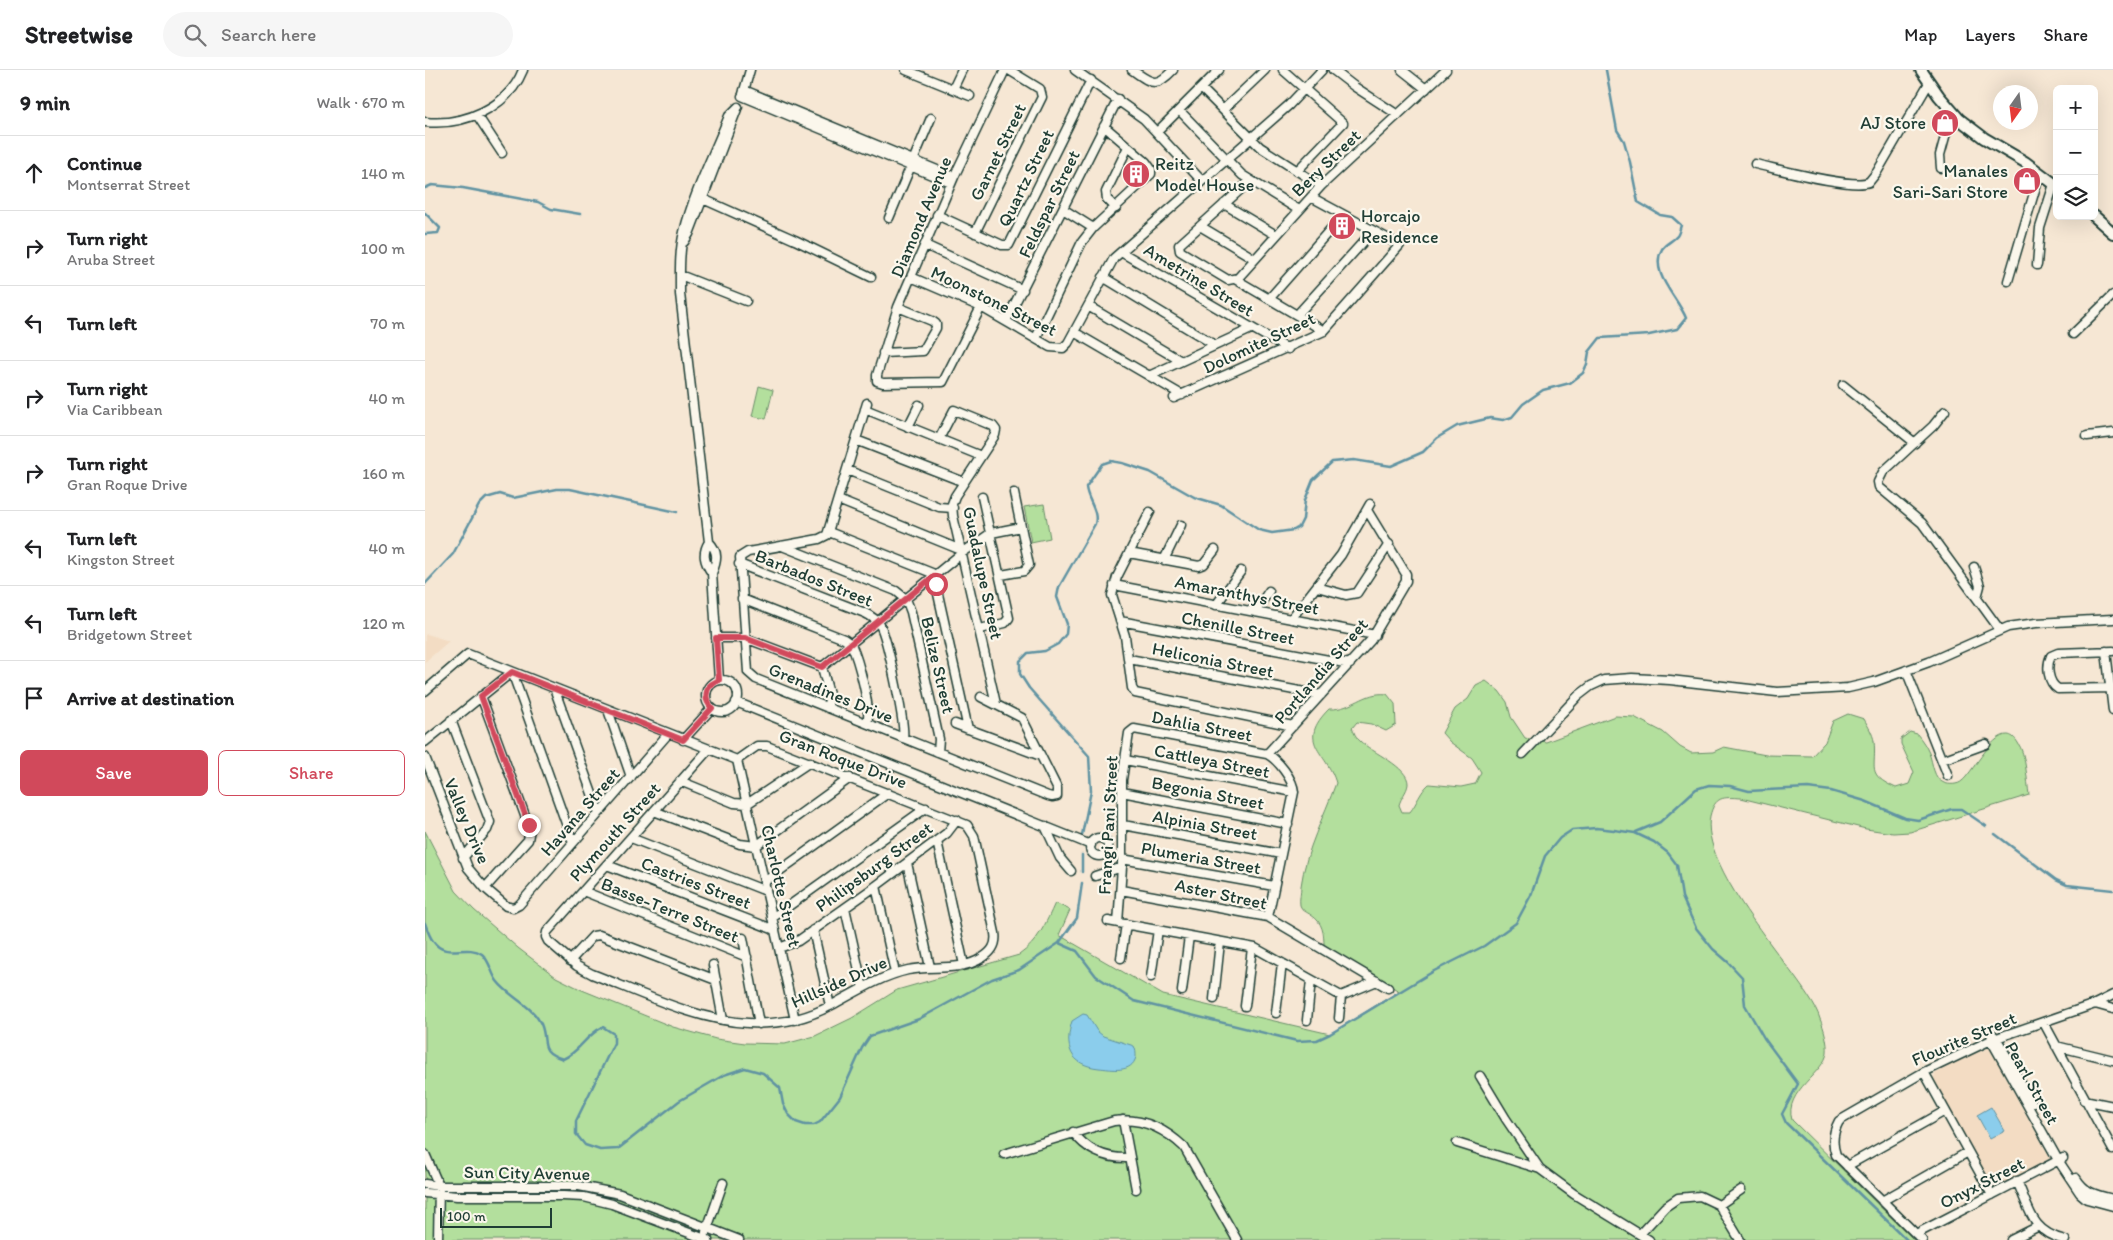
<!DOCTYPE html>
<meta charset="utf-8">
<style>
:root{--surface:#fff;--page:#f6f6f6;--text:#202124;--muted:#757577;--line:#e0e0e0;--accent:#d1495b}
body{margin:0;font-family:Itim,sans-serif;background:var(--page);color:var(--text)}
.controls{position:absolute;right:15px;top:15px;display:grid;overflow:hidden;border-radius:8px;box-shadow:0 5px 20px #0002}
.controls button{width:45px;height:45px;display:grid;place-items:center;padding:0;border:0;border-bottom:1px solid var(--line);background:var(--surface);color:var(--text);font:25px sans-serif}
.compass{position:absolute;left:1568px;top:15px;width:45px;height:45px;border-radius:50%;background:var(--surface);box-shadow:0 5px 20px #0002;rotate:194deg}
.scale{position:absolute;left:15px;bottom:12px;width:112px;box-sizing:border-box;padding-left:5px;border:2px solid #1f3d34;border-top:0;font-size:14px;line-height:18px;white-space:nowrap;color:#1f3d34;-webkit-text-stroke:4px #fbf7ec;paint-order:stroke}
.stop{position:absolute;width:15px;height:15px;margin:-11px;border:4px solid #d1495b;border-radius:50%;background:#fff}
.stop.end{background:#d1495b;border-color:#fff;box-shadow:0 1px 5px #0008}
.list{margin:0;padding:0;list-style:none}
h2{display:flex;justify-content:space-between;align-items:center;height:65px;margin:0;padding:0 20px;font-size:21px}
h2 small{font-size:16px;font-weight:400;color:var(--muted)}
.list li{display:grid;grid-template-columns:32px 1fr auto;gap:15px;align-items:center;box-sizing:border-box;height:75px;padding:0 20px;border-top:1px solid var(--line)}
.list b{display:block;font-size:19px;white-space:nowrap}
.list p{margin:0;font-size:16px;white-space:nowrap;color:var(--muted)}
.list em{font-size:16px;font-style:normal;color:var(--muted)}
.actions{display:flex;gap:10px;padding:15px 20px}
.actions a{flex:1;padding:11px 0;border:1px solid var(--accent);border-radius:8px;text-align:center;font-size:18px;color:var(--accent)}
.actions .main{background:var(--accent);color:#fff}
.icon{flex:none;width:28px;height:28px;fill:none;stroke:currentColor;stroke-width:2;stroke-linecap:round;stroke-linejoin:round}
.map{position:relative;flex:none;width:1688px;height:1170px;overflow:hidden}
header{display:flex;align-items:center;gap:30px;box-sizing:border-box;height:70px;padding:0 25px;background:var(--surface);border-bottom:1px solid var(--line)}
header strong{font-size:24px}
nav{display:flex;gap:28px;margin-inline-start:auto;font-size:18px}
.search{width:350px;height:45px;background:var(--page);display:flex;align-items:center;gap:12px;box-sizing:border-box;padding:0 18px;border-radius:28px;color:var(--muted);font-size:19px}
main{display:flex}
aside{flex:1;background:var(--surface)}
.map>svg:first-child{display:block}
.built{fill:#f3dcc3}
.green{fill:#b3df9d;stroke:#698e68}
.water{fill:#8bcdec;stroke:#6093a2}
.lines{fill:none;stroke-linecap:round;stroke-linejoin:round}
.stream{stroke:#6093a2;stroke-width:2.5}
.minor-casing{stroke:#1f3d34;stroke-width:11}
.major-casing{stroke:#1f3d34;stroke-width:14}
.minor{stroke:#fbf7ec;stroke-width:8}
.major{stroke:#fbf7ec;stroke-width:10}
.route{stroke:#d1495b;stroke-width:6}
.labels{text-anchor:middle;dominant-baseline:central;stroke-width:4.5;stroke-linejoin:round;paint-order:stroke}
.poi-label{font-size:18px;fill:#1f3d34;stroke:#fbf7ec;text-anchor:end}
.street-label{font-size:18px;fill:#1f3d34;stroke:#fbf7ec}
</style>
<header>
<strong>Streetwise</strong>
<div class="search"><svg class="icon" aria-label="search" viewBox="0 0 24 24"><circle cx="10" cy="10" r="6"/><path d="M15 15l6 6"/></svg>Search here</div>
<nav><a>Map</a><a>Layers</a><a>Share</a></nav>
</header>
<main>
<aside>
<h2>9 min<small>Walk · 670 m</small></h2>
<ul class="list">
<li><svg class="icon" aria-label="ahead" viewBox="0 0 24 24"><path d="M12 20V5M6 11l6-6 6 6"/></svg><div><b>Continue</b><p>Montserrat Street</p></div><em>140 m</em></li>
<li><svg class="icon" aria-label="right" viewBox="0 0 24 24"><path d="M7 20v-9h11M14 6l5 5-5 5"/></svg><div><b>Turn right</b><p>Aruba Street</p></div><em>100 m</em></li>
<li><svg class="icon" aria-label="left" viewBox="0 0 24 24"><path d="M17 20v-9H6M10 6l-5 5 5 5"/></svg><div><b>Turn left</b></div><em>70 m</em></li>
<li><svg class="icon" aria-label="right" viewBox="0 0 24 24"><path d="M7 20v-9h11M14 6l5 5-5 5"/></svg><div><b>Turn right</b><p>Via Caribbean</p></div><em>40 m</em></li>
<li><svg class="icon" aria-label="right" viewBox="0 0 24 24"><path d="M7 20v-9h11M14 6l5 5-5 5"/></svg><div><b>Turn right</b><p>Gran Roque Drive</p></div><em>160 m</em></li>
<li><svg class="icon" aria-label="left" viewBox="0 0 24 24"><path d="M17 20v-9H6M10 6l-5 5 5 5"/></svg><div><b>Turn left</b><p>Kingston Street</p></div><em>40 m</em></li>
<li><svg class="icon" aria-label="left" viewBox="0 0 24 24"><path d="M17 20v-9H6M10 6l-5 5 5 5"/></svg><div><b>Turn left</b><p>Bridgetown Street</p></div><em>120 m</em></li>
<li><svg class="icon" aria-label="arrive" viewBox="0 0 24 24"><path d="M6 21V4h12l-3 4 3 4H6"/></svg><div><b>Arrive at destination</b></div></li>
</ul>
<div class="actions"><a class="main">Save</a><a>Share</a></div>
</aside>
<div class="map">
<svg width="1688" height="1170" viewBox="0 0 1688 1170">
<rect width="100%" height="100%" fill="#f6e7d4"/>
<filter id="ink" filterUnits="userSpaceOnUse"><feTurbulence type="fractalNoise" baseFrequency=".02" numOctaves="2"/><feDisplacementMap in="SourceGraphic" scale="10" xChannelSelector="R" yChannelSelector="G"/><feConvolveMatrix kernelMatrix="1 2 1 2 8 2 1 2 1" color-interpolation-filters="sRGB"/></filter>
<g filter="url(#ink)">
<path class="built" d="M2 564 24 571 0 592V565Z
M1564 978 1625 1088 1572 1117 1566 1115 1508 1010 1510 1004 1533 991Z"/>
<path class="green" d="M334 316 348 320 341 349 327 346Z
M619 434 625 468 606 472 599 437Z
M1061 611 1074 621 1082 632 1086 647 1100 668 1121 672 1190 646 1209 647 1238 662 1255 677 1266 683 1288 682 1299 677 1341 685 1387 686 1400 672 1408 651 1423 644 1439 649C1443 656 1448 664 1449 671 1452 698 1440 704 1471 718L1484 714 1489 702 1476 674V669L1485 662 1492 664C1497 670 1501 676 1504 683 1508 693 1508 709 1519 713 1524 715 1533 715 1537 711 1549 702 1576 644 1593 673 1601 684 1602 711 1604 725L1485 762 1468 763 1441 759 1316 728C1298 727 1290 726 1285 746 1275 796 1359 887 1385 929 1389 935 1393 942 1395 949 1399 958 1403 973 1402 982 1401 1002 1358 1021 1367 1050L1489 1170H0V761L31 821 49 840 93 878 131 907 157 920 248 957 291 969 320 973 360 974 390 966 427 948 472 920 594 885C613 872 621 853 630 833L645 840 634 865 738 925 905 964 974 921 899 876C899 864 898 852 886 845 882 842 877 841 875 835 874 829 876 822 876 816 881 779 899 747 911 713 902 681 870 673 904 639 928 640 939 621 962 624L970 634 971 655 961 661 946 654 932 652 927 658C929 662 931 668 935 671 946 682 984 697 983 714 982 722 976 727 974 735L977 742H985C992 733 995 722 1004 714L1036 717 1050 714 1056 702 1047 688 1025 672 1017 663 1030 639 1043 629 1051 616Z"/>
<path class="water" d="M658 944 662 945 672 961 678 966 709 976C711 980 711 983 711 987 707 1004 686 999 674 998 645 995 639 977 647 951Z
M1566 1037 1580 1061 1565 1069 1552 1045Z"/>
<g class="lines">
<path class="stream" d="M0 118 7 115 38 118 113 132 126 139 155 144
M0 143 15 158 13 163 0 164
M0 514 28 484 54 435 61 428 75 424 88 428 132 419H145L252 442
M1211 762 1235 752 1271 719 1284 715 1305 716 1324 721 1383 718 1406 721 1440 731 1480 748 1493 750 1527 739H1536L1561 756
M1570 764 1631 810 1642 815 1688 820
M657 765 666 721 664 686 604 618 595 604V591L603 583 620 581 633 574 641 564 642 554 632 527 634 517 670 454C674 441 662 430 661 417L677 394 686 391 697 393 725 402 769 427 796 435 834 460 847 463 869 460 874 457 878 449 880 430 888 410 907 392 929 390 966 396 998 382 1012 368 1032 356 1065 348 1078 350 1087 347 1098 334 1118 320 1145 313 1158 303 1162 294 1164 282 1175 268 1224 265 1252 259 1261 248C1252 226 1224 203 1237 179 1241 173 1248 171 1252 166 1254 164 1255 158 1256 155L1247 147 1235 145 1213 132 1205 92 1199 71 1192 60 1181 0
M657 785V802
M0 853C2 859 4 866 8 871 21 890 41 873 57 884 65 891 66 903 72 911 84 927 107 935 116 954 124 973 112 981 138 989 156 981 159 966 178 957L189 964V973L151 1051V1064L160 1075 175 1080 193 1079 254 1031 299 1005 320 998 338 1003 355 1018 358 1034 363 1044 371 1052 380 1055H389L395 1052 415 1027 437 978 445 966 494 949 567 909 594 900 634 873 652 848 657 813
M634 873 652 881 671 906 709 931 872 971 892 970 905 964 1009 901 1059 876 1091 853 1106 825 1120 786 1135 768 1147 760 1171 758 1189 760 1210 763 1229 772 1243 783 1252 795 1257 827 1271 858 1288 879 1303 892 1317 907 1320 935 1339 968 1373 1014 1357 1044 1361 1053 1482 1170"/>
<defs>
<path id="minor" d="M481 0 545 26
M650 0 719 49 777 111
M707 0C727 13 730 19 748 0
M858 0 918 53 872 101
M908 0 930 17 973 45
M977 0 1001 19
M776 18 835 77 896 116
M528 19 537 0
M319 20 529 107
M318 24 325 0
M317 26 526 113
M754 40 817 105 874 140
M798 40 840 0
M52 45 77 83
M0 52C38 56 83 38 98 0
M732 62 794 0
M1330 94C1353 99 1426 119 1444 112L1452 102 1504 13
M1516 98 1515 85 1527 41
M825 111 754 175 755 181 803 210 813 208 896 116 1021 0
M278 129 370 170 446 207
M799 134 851 165
M691 138 682 129 681 122 703 77
M638 139 668 158
M512 145 577 175H584L666 10
M464 148 506 48
M775 156 830 189
M550 163 617 27 615 19 584 0
M259 172 264 164 312 39
M500 175 598 220
M696 182 863 279
M1612 195 1615 158 1629 114
M255 205 321 231
M486 207 556 237 625 277 638 278 643 273 689 188 864 35 897 0
M678 207 790 275
M810 209 899 261
M1583 211 1615 103
M844 229 918 145
M663 236 756 291
M556 237 518 312 458 313 452 311V305L473 237 529 107 580 0
M872 245 948 161
M581 251 693 29
M649 262 757 325
M1648 264 1688 225
M611 268 657 172 668 158 726 104V99L721 92 679 56
M458 283 498 281 511 258V254L507 251 473 237
M724 306 826 259
M1418 315 1490 373
M749 328 899 261 975 175 886 127
M442 333 402 465 394 469 323 482 315 487 323 602 331 609 623 726 627 727 632 726V718L597 648 556 627
M440 339 556 386
M1520 341 1508 356 1458 402 1453 412 1454 417 1497 453 1575 560
M483 357 494 335
M1662 366 1688 363
M514 369 529 340 568 356 571 360 570 365 530 426 527 434 528 446 571 634
M431 370 539 412
M422 400 514 437 528 438
M413 430 536 480
M725 442 692 507 687 525 700 566 707 618 710 623 868 656
M404 462 507 503 511 515 543 659
M284 472C294 482 292 491 287 503L294 610
M357 476 471 521 481 529 486 542 514 669 513 682
M704 483 774 496 779 494 790 480
M739 490 756 455
M314 494 440 543C446 546 451 549 455 555 462 567 481 656 478 668
M1549 497 1555 516 1552 527
M287 503C279 492 277 483 284 472L255 224C255 203 254 182 259 162 269 122 289 84 304 46L313 37
M576 505 599 501 604 495 589 423
M689 515 950 565
M892 517 921 525 932 523 964 474
M317 529 419 569 426 574C433 589 447 640 442 653
M791 535 816 501
M830 542 844 521
M866 549 916 485 945 434
M695 551 925 594
M555 559 580 553 584 548 557 427
M291 568H320L397 597
M1681 581 1688 641
M1688 581 1633 583 1626 586C1621 596 1623 613 1633 619L1688 618
M704 589 896 625
M397 597 537 483 566 463 596 457
M397 597 404 624 403 638
M1481 600 1523 706
M281 626a16 16 0 1 1 32 0a16 16 0 1 1-32 0Z
M129 618 174 743
M0 621 43 584 312 690
M56 626 105 759 103 770 60 818
M311 632 666 775
M183 640 206 707
M26 650 65 752 62 760 38 788
M530 654 616 686
M258 670 287 638
M0 672 87 602 148 773
M284 679 122 862 121 867 123 871 152 896 167 904C214 922 273 951 323 953 352 955 381 949 407 935 431 922 456 906 483 900 507 895 535 902 557 888 567 882 572 875 570 863L549 766 542 755 342 676H332L312 690
M842 684 946 570 981 511V504L942 440
M1098 684 1153 626 1166 616 1179 610 1207 608 1245 610 1352 622 1423 618 1449 612 1504 592 1583 557 1611 553 1688 549
M0 687 43 798 60 818 81 836 88 838 94 835 243 664
M312 690 370 950
M700 690 869 722
M1517 690 1561 674
M255 711 309 733 322 734 385 692
M697 722 863 754
M229 741 315 774 331 776 425 708
M698 755 856 784
M620 756 635 788 646 801
M206 768 341 821
M665 777a9 9 0 1 1 18 0a9 9 0 1 1-18 0Z
M512 771 539 895
M697 789 849 816
M482 793 505 897
M182 795 350 860
M670 806 697 797
M339 812 463 723
M451 816 470 903
M696 820 843 847 963 918
M158 821 322 887
M420 838 438 918
M347 848 501 738
M683 851 830 878 916 926
M693 853 697 797V710L704 663 709 659 842 684C853 690 868 709 869 722L843 847
M388 860 405 936
M318 868 334 954
M354 878 373 871 451 816 522 763 532 750
M696 888 701 854
M145 891 168 866 174 865 291 910
M288 895 298 950
M726 907 733 860
M757 921 764 866
M916 926 952 911
M789 929 795 872
M1670 934 1688 939
M820 936 827 878
M851 943 857 893
M914 948 916 926
M882 950 886 910
M1619 953 1688 1080
M1567 964 1566 970 1633 1090 1655 1123 1662 1129 1688 1136
M1568 965 1572 969 1607 1033
M1631 976 1688 990
M1499 1002 1567 1125
M1055 1006 1081 1049 1115 1099
M1659 1030 1688 1036
M698 1050 711 1119
M648 1062C662 1081 682 1089 705 1088
M1032 1073 1115 1099 1149 1124 1224 1170
M0 1084 14 1116 13 1170
M579 1084 689 1051C717 1047 740 1059 759 1077L812 1170
M1422 1096 1520 1041
M1651 1108C1660 1123 1671 1125 1688 1129
M1592 1111C1605 1140 1606 1162 1640 1170
M0 1114 14 1116H154L195 1124 314 1170
M0 1123 32 1126H138L159 1127 187 1134 283 1170
M1457 1131 1543 1082
M1294 1135 1316 1120
M281 1162 298 1113
M1215 1164 1240 1137 1253 1128 1275 1126 1294 1135 1315 1170
M1491 1164 1638 1088
M1497 1170 1411 1085C1407 1074 1408 1062 1414 1051L1499 1002 1566 970 1670 934 1688 925
M1586 1170 1612 1157"/>
<path id="major" d="M1496 0 1514 26 1534 49 1559 68 1600 92 1632 116
M1669 146 1688 163"/>
</defs>
<use href="#minor" class="minor-casing"/>
<use href="#major" class="major-casing"/>
<use href="#minor" class="minor"/>
<use href="#major" class="major"/>
</g>
</g>
<g class="lines" filter="url(#ink)">
<path class="route" d="M104 755 56 626 87 602 258 670 287 638C280 631 280 623 285 615L294 610 291 568H320L397 597 509 506 511 514"/>
</g>
<defs>
<symbol id="shop-disc" viewBox="-11 -11 22 22"><circle r="9.5" fill="#d1495b" stroke="#fbf7ec"/><path d="M-5-2.5h2.3a2.7 3.5 0 0 1 5.4 0H5L5.5 6h-11ZM-1.5-2.5h3a1.5 2.3 0 0 0-3 0Z" fill="#fff"/></symbol>
<symbol id="building-disc" viewBox="-11 -11 22 22"><circle r="9.5" fill="#d1495b" stroke="#fbf7ec"/><path d="M-4-6H4V6H1V3H-1V6H-4ZM-2.5-4.3h1.7v1.8h-1.7ZM.8-4.3h1.7v1.8H.8ZM-2.5-1h1.7V.8h-1.7ZM.8-1h1.7V.8H.8Z" fill="#fff"/></symbol>
</defs>
<g fill-rule="evenodd">
<use href="#shop-disc" x="1504" y="37" width="32" height="32"/>
<use href="#building-disc" x="695" y="88" width="32" height="32"/>
<use href="#shop-disc" x="1586" y="95" width="32" height="32"/>
<use href="#building-disc" x="901" y="140" width="32" height="32"/>
</g>
<g class="labels">
<g class="poi-label">
<text x="1501" y="53">AJ Store</text>
<text x="730" y="94" text-anchor="start">Reitz<tspan x="730" dy="21">Model House</tspan></text>
<text x="1583" y="101">Manales<tspan x="1583" dy="21">Sari-Sari Store</tspan></text>
<text x="936" y="146" text-anchor="start">Horcajo<tspan x="936" dy="21">Residence</tspan></text>
</g>
<g class="street-label">
<text transform="translate(573 82) rotate(-64)">Garnet Street</text>
<text transform="translate(901 93) rotate(-44)">Bery Street</text>
<text transform="translate(601 108) rotate(-64)">Quartz Street</text>
<text transform="translate(624 134) rotate(-64)">Feldspar Street</text>
<text transform="translate(496 147) rotate(-67)">Diamond Avenue</text>
<text transform="translate(774 210) rotate(31)">Ametrine Street</text>
<text transform="translate(569 231) rotate(26)">Moonstone Street</text>
<text transform="translate(834 273) rotate(-25)">Dolomite Street</text>
<text transform="translate(558 503) rotate(78)">Guadalupe Street</text>
<text transform="translate(389 508) rotate(22)">Barbados Street</text>
<text transform="translate(822 525) rotate(11)">Amaranthys Street</text>
<text transform="translate(813 558) rotate(11)">Chenille Street</text>
<text transform="translate(788 590) rotate(11)">Heliconia Street</text>
<text transform="translate(513 595) rotate(77)">Belize Street</text>
<text transform="translate(896 601) rotate(-49)">Portlandia Street</text>
<text transform="translate(406 623) rotate(22)">Grenadines Drive</text>
<text transform="translate(777 656) rotate(11)">Dahlia Street</text>
<text transform="translate(418 689) rotate(21)">Gran Roque Drive</text>
<text transform="translate(787 691) rotate(11)">Cattleya Street</text>
<text transform="translate(783 723) rotate(11)">Begonia Street</text>
<text transform="translate(155 742) rotate(-49)">Havana Street</text>
<text transform="translate(42 751) rotate(67)">Valley Drive</text>
<text transform="translate(683 755) rotate(-87)">Frangi Pani Street</text>
<text transform="translate(780 755) rotate(10)">Alpinia Street</text>
<text transform="translate(190 762) rotate(-48)">Plymouth Street</text>
<text transform="translate(776 788) rotate(10)">Plumeria Street</text>
<text transform="translate(449 797) rotate(-36)">Philipsburg Street</text>
<text transform="translate(271 813) rotate(21)">Castries Street</text>
<text transform="translate(356 816) rotate(77)">Charlotte Street</text>
<text transform="translate(796 824) rotate(12)">Aster Street</text>
<text transform="translate(245 840) rotate(22)">Basse-Terre Street</text>
<text transform="translate(414 912) rotate(-24)">Hillside Drive</text>
<text transform="translate(1539 969) rotate(-23)">Flourite Street</text>
<text transform="translate(1607 1013) rotate(61)">Pearl Street</text>
<text transform="translate(102 1103) rotate(1)">Sun City Avenue</text>
<text transform="translate(1557 1113) rotate(-27)">Onyx Street</text>
</g>
</g>
</svg>
<div class="controls">
<button>+</button>
<button>−</button>
<button><svg class="icon" aria-label="layers" viewBox="0 0 24 24"><path d="M12 4l9 5-9 5-9-5zM3 14l9 5 9-5"/></svg></button>
</div>
<svg class="compass" viewBox="-18 -18 36 36"><path d="M0-13l5 13h-10z" fill="#e53935"/><path d="M0 13l5-13h-10z" fill="#757577"/></svg>
<div class="scale">100 m</div>
<div class="stop" style="left:511px;top:514px"></div>
<div class="stop end" style="left:104px;top:755px"></div>
</div>
</main>
